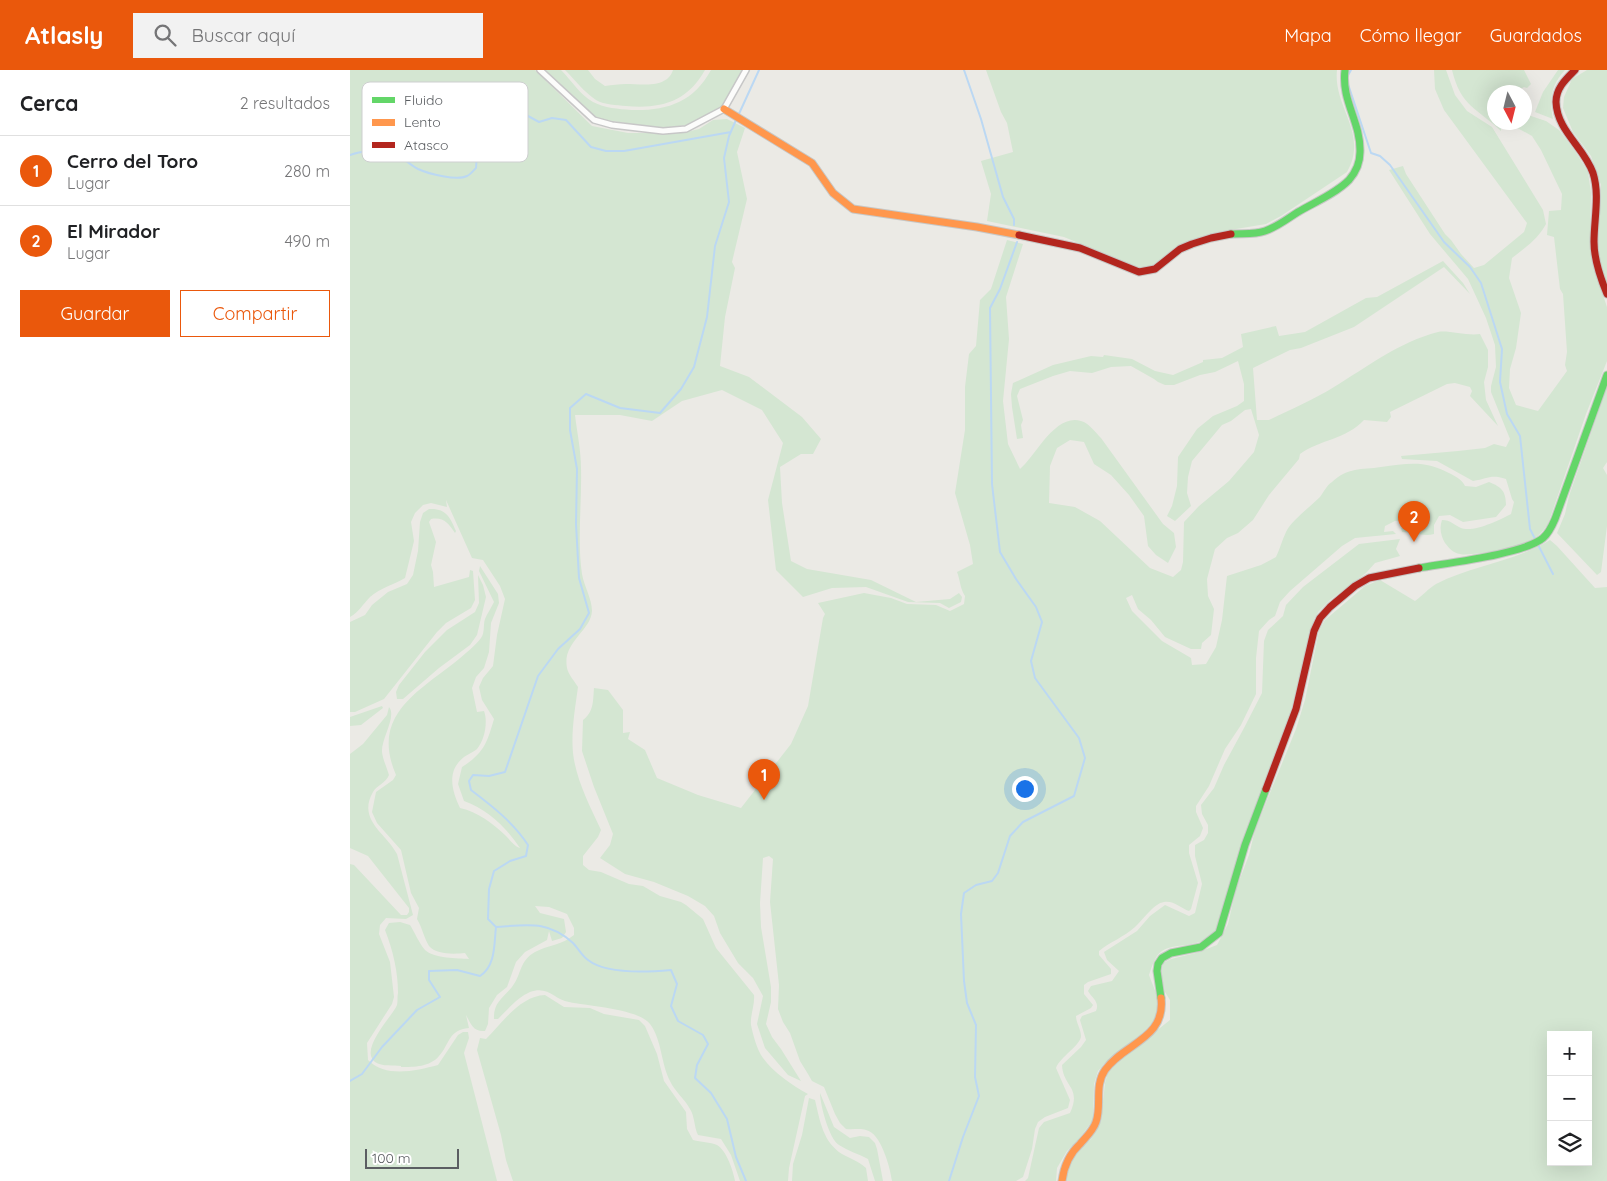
<!DOCTYPE html>
<html lang="es">
<meta charset="utf-8">
<style>
:root{--surface:#fff;--page:#f2f2f2;--text:#202124;--muted:#757577;--line:#e0e0e0;--accent:#ea580c}
body{margin:0;font-family:Quicksand,sans-serif;background:var(--page);color:var(--text)}
.controls{position:absolute;right:15px;bottom:15px;display:grid;overflow:hidden;border-radius:0px;box-shadow:0 5px 20px #0002}
.controls button{width:45px;height:45px;display:grid;place-items:center;padding:0;border:0;border-bottom:1px solid var(--line);background:var(--surface);color:var(--text);font:25px sans-serif}
.compass{position:absolute;left:1137px;top:15px;width:45px;height:45px;border-radius:50%;background:var(--surface);box-shadow:0 5px 20px #0002;rotate:173deg}
.scale{position:absolute;left:15px;bottom:12px;width:94px;box-sizing:border-box;padding-left:5px;border:2px solid #5b5e62;border-top:0;font-size:14px;line-height:18px;white-space:nowrap;color:#5b5e62;-webkit-text-stroke:4px #fff;paint-order:stroke}
.you{position:absolute;left:674px;top:718px;width:18px;height:18px;margin:-12px;border:4px solid #fff;border-radius:50%;background:#1a73e8;box-shadow:0 0 0 8px #1a73e833}
.badge{display:grid;place-items:center;width:32px;height:32px;border-radius:50%;background:var(--accent);color:#fff;font-size:16px;font-weight:700}
.pin{position:absolute;translate:-50% -41px;filter:drop-shadow(0 1px 2px #0008)}
.pin::after{content:'';position:absolute;top:26px;width:18px;height:15px;background:inherit;clip-path:polygon(0 0,100% 0,50% 100%)}
.list{margin:0;padding:0;list-style:none}
h2{display:flex;justify-content:space-between;align-items:center;height:65px;margin:0;padding:0 20px;font-size:21px}
h2 small{font-size:16px;font-weight:400;color:var(--muted)}
.list li{display:grid;grid-template-columns:32px 1fr auto;gap:15px;align-items:center;box-sizing:border-box;height:70px;padding:0 20px;border-top:1px solid var(--line)}
.list b{display:block;font-size:19px;white-space:nowrap}
.list p{margin:0;font-size:16px;white-space:nowrap;color:var(--muted)}
.list em{font-size:16px;font-style:normal;color:var(--muted)}
.actions{display:flex;gap:10px;padding:15px 20px}
.actions a{flex:1;padding:11px 0;border:1px solid var(--accent);border-radius:0px;text-align:center;font-size:18px;color:var(--accent)}
.actions .main{background:var(--accent);color:#fff}
.icon{flex:none;width:28px;height:28px;fill:none;stroke:currentColor;stroke-width:2;stroke-linecap:round;stroke-linejoin:round}
.map{position:relative;flex:none;width:1257px;height:1111px;overflow:hidden}
header{display:flex;align-items:center;gap:30px;box-sizing:border-box;height:70px;padding:0 25px;background:var(--accent);color:#fff}
header strong{font-size:24px}
nav{display:flex;gap:28px;margin-inline-start:auto;font-size:18px}
.search{width:350px;height:45px;background:var(--page);display:flex;align-items:center;gap:12px;box-sizing:border-box;padding:0 18px;border-radius:0px;color:var(--muted);font-size:19px}
main{display:flex}
aside{flex:1;background:var(--surface)}
.map>svg:first-child{display:block}
.green{fill:#d4e6d2;fill-rule:evenodd}
.lines{fill:none;stroke-linecap:round;stroke-linejoin:round}
.stream{stroke:#bbd8f3;stroke-width:2}
.street-casing{stroke:#c7c7c7;stroke-width:8}
.fast-casing{stroke:#c7c7c5;stroke-width:9}
.slow-casing{stroke:#c7c7c5;stroke-width:9}
.jam-casing{stroke:#c7c7c5;stroke-width:9}
.street{stroke:#fcfcfb;stroke-width:5}
.fast{stroke:#63d668;stroke-width:7}
.slow{stroke:#ff974d;stroke-width:7}
.jam{stroke:#b3261e;stroke-width:7}
.key{fill:#fff;stroke:#cecfd0;stroke-width:1}
.key-label{font-size:14px;fill:#5b5e62}
</style>
<header>
<strong>Atlasly</strong>
<div class="search"><svg class="icon" aria-label="search" viewBox="0 0 24 24"><circle cx="10" cy="10" r="6"/><path d="M15 15l6 6"/></svg>Buscar aquí</div>
<nav><a>Mapa</a><a>Cómo llegar</a><a>Guardados</a></nav>
</header>
<main>
<aside>
<h2>Cerca<small>2 resultados</small></h2>
<ul class="list">
<li><span class="badge">1</span><div><b>Cerro del Toro</b><p>Lugar</p></div><em>280 m</em></li>
<li><span class="badge">2</span><div><b>El Mirador</b><p>Lugar</p></div><em>490 m</em></li>
</ul>
<div class="actions"><a class="main">Guardar</a><a>Compartir</a></div>
</aside>
<div class="map">
<svg width="1257" height="1111" viewBox="0 0 1257 1111">
<rect width="100%" height="100%" fill="#ebeae5"/>
<path class="green" d="M0 0H185L242 56 278 63H332L349 59 363 50 377 49 395 58 387 82 397 129 382 192 385 198 375 247 370 296 399 307 452 347 471 369 463 384H451L430 397 432 433 441 491 457 499 521 510 566 532 600 529 609 523 612 527 611 532 599 538 590 533 558 532 516 517 482 518 453 527 426 500 418 430 433 373 412 340 372 320 332 331 302 351 270 345H225C227 362 231 380 231 398 232 432 227 470 232 504 234 516 242 529 242 541 241 561 212 572 217 598 218 604 225 612 228 617 225 639 221 662 223 683 226 710 240 736 251 760L248 767 233 786V795L239 800 251 802 279 814 293 816 310 826 331 832 336 835 353 849 366 878 404 925C405 935 400 945 401 955 403 965 407 980 413 988 423 1002 443 1016 458 1024L455 1026 439 1098 438 1111H390L381 1085 371 1069 348 1065C344 1057 345 1047 340 1039 335 1029 325 1022 320 1011 311 994 312 970 300 954 289 939 238 936 219 932 205 930 198 915 180 922 168 927 157 940 148 949H144C143 933 153 928 162 917 172 904 169 891 185 882 198 875 212 875 224 865V858L217 844 199 837 185 836 190 843 214 849 216 862 212 868 202 871 199 861 197 870 175 882 166 892 157 917 147 925 139 938 138 954 135 961C123 962 121 954 116 945L119 958C98 960 100 974 89 986 80 997 64 997 51 997V996C44 995 32 997 25 992 9 979 42 947 47 935 48 931 47 927 48 923 48 901 43 881 35 860L39 853 50 852 60 855C65 863 69 873 75 880 85 889 107 888 119 889L115 883C105 884 86 885 79 876 74 868 72 857 67 849L69 838 61 823 51 780 27 753 22 742 26 722 43 710 46 705C20 645 68 622 109 589 116 583 125 576 131 568 135 563 133 555 135 549 137 544 141 538 144 532L129 501 130 496 148 524 149 533 141 553 139 582 134 598 126 607 122 618 127 642 134 641C138 651 135 670 127 679 124 682 118 684 114 687 96 701 102 721 110 738 128 742 142 753 155 765 161 771 163 775 170 778 156 757 138 740 114 731L108 714 112 697C134 683 137 673 144 649L132 630 129 617 133 608 143 596 147 565 155 529 150 516 133 490 122 488 96 430 97 437 81 433 73 435 65 443 61 452 64 471 55 508C43 515 30 518 20 527 13 534 9 542 0 547Z
M195 0H211C222 11 230 25 243 32 255 38 268 39 281 40 316 41 343 33 361 0H393L372 36 338 55 311 58 248 49 234 38Z
M215 0H238L245 9 255 16C262 15 269 14 276 14 291 14 317 19 323 0H355C337 32 311 39 276 36 266 35 255 35 246 30 234 22 225 10 215 0Z
M636 0H987C983 38 1019 63 997 102L931 146 916 154 868 162 841 170 825 177 808 196 794 199 775 192 714 167 637 151 641 124 631 91 663 82 657 53 651 42Z
M1084 0H1096L1105 25 1117 41 1142 57 1193 140 1196 154C1188 169 1175 178 1162 188L1159 208 1171 243 1166 278 1160 299 1159 318 1166 335 1188 341 1217 301 1215 295 1217 282 1213 224 1210 219 1204 167 1197 165 1199 141 1211 140 1212 124 1191 80 1182 66 1162 55 1152 53 1174 52 1175 44 1196 51 1209 60 1225 81 1238 102 1241 123 1240 166 1242 192 1257 237V291L1236 344 1198 454C1193 461 1187 468 1178 472 1168 477 1120 487 1110 484 1103 483 1099 478 1095 473 1091 466 1089 458 1092 450 1101 450 1104 455 1111 458 1123 463 1150 450 1161 444L1164 432 1162 429 1156 409C1140 404 1138 409 1123 411L1087 391 1052 389 1051 386 1108 381 1135 378 1144 374 1156 377 1160 369 1141 322V316L1146 297 1145 275 1136 248 1118 209 1080 164 1039 100 1053 96 1056 104 1095 164 1101 170 1111 184 1124 198 1134 195 1174 162 1177 153 1094 40 1085 19Z
M1102 0H1174L1181 14 1177 18 1174 17 1165 22H1144V52L1151 53V61C1127 38 1111 37 1102 0Z
M1208 0H1215C1201 15 1199 29 1203 49L1185 42 1193 22Z
M1237 0H1257V214L1249 188 1248 177 1251 115 1241 86 1223 62 1213 38 1214 27 1222 9Z
M657 170 673 174 656 227 659 269 653 331 658 374 670 399C685 387 705 343 731 351 739 353 746 363 751 368L813 454 824 463 826 477 818 493 806 485 798 476 794 446 779 425 761 405 744 394 734 372 720 370 707 378 700 396 699 433 725 437 750 451 800 498 823 507 831 500 833 492 834 452 849 436 879 411 904 382 909 365 901 339 895 340 881 351 872 355 842 391 838 407 837 423 841 436 825 451 817 446 822 436 827 416 828 387 847 359 863 346 887 336 894 331V314L888 291 865 302 850 305 824 315H815L808 312 804 309 781 296 761 297 742 303 720 301 703 306 670 319 667 326 673 350 671 355 673 368 667 369 662 337 661 324 663 313 703 295 741 286 753 287 754 285 782 289 805 301 823 305 853 292V290L872 288 893 277 891 264 926 256 929 266 955 262 1016 228 1027 227 1093 191 1113 213 1120 224 1094 197 1004 257 951 278 940 280 903 298 907 350H919C940 340 963 330 984 317 1017 297 1049 272 1088 262 1098 260 1117 266 1130 264L1138 280V297L1134 312 1136 330 1148 356 1120 326 1122 321 1120 317 1105 313 1097 314 1040 342 1041 347 1037 352 1014 350C997 369 969 370 950 384L949 389 919 425 903 450 888 463 877 468 865 479 857 509 858 526 864 539 861 565 852 573 851 579H841L815 567 801 550 788 539 782 525 776 528 782 541 812 571 841 588 842 595 856 594 866 577 872 550 877 506 911 495 926 487C930 479 932 470 936 462 941 451 961 436 970 427 974 422 976 416 982 412 998 397 1011 400 1031 397 1059 393 1076 390 1101 404 1107 407 1113 411 1115 416L1126 417 1139 412C1152 417 1156 422 1156 435L1146 447 1113 452 1100 445 1089 446 1084 455V464C1074 467 1063 462 1052 462L1051 458 1058 457 1057 450 1045 451 1035 456 1034 462 1043 461 1046 464 1005 468 992 476 940 521 930 532 925 546 919 550 909 561 906 588V624L891 655 875 679 859 716 846 736V742L853 758 850 766 839 775V783L848 813 841 839 839 841C831 838 823 830 814 832 804 833 792 851 785 857 774 867 760 872 749 881V885L761 899V904L738 912 734 915V924L743 935 741 938 726 946C726 953 731 959 731 966 731 975 710 987 706 998L720 1030 718 1038 695 1047 688 1052 685 1059 682 1079 673 1107 666 1111H542C540 1097 531 1063 516 1060 510 1058 503 1060 496 1059L490 1053 485 1044 474 1017 462 1011 458 1004 450 991 440 963 433 952 428 939 429 915 420 832 423 789 419 786 413 788 410 833 411 857 421 917V932L416 954 422 967 431 979 451 1011 438 1005 415 978 407 954 413 926 403 908 388 893 370 863 364 846 355 836 338 826 304 812 275 804 250 788 260 775 263 764 244 717 232 681 233 650C244 642 243 630 244 618L258 620 273 640V663L280 662 278 669 295 680 307 708 348 725 391 738 441 674 458 636 473 548 475 544 468 533 514 523 541 528 557 534 586 535 600 541 614 534 615 526C610 519 610 509 607 502L623 494 620 475 605 423 615 360V317L619 284 626 276 630 230 641 219Z
M1257 317V392L1253 398 1257 405V456L1251 502 1247 505 1207 463 1215 444 1219 426Z
M79 439C96 438 100 447 106 461L105 463C98 453 94 447 81 449L79 452 86 472 81 495 83 502 84 517 119 507 120 500 123 501 125 530 121 538 96 553 87 562 34 629 5 642H0V552L15 545 22 535 38 522 57 514 63 505 68 481 70 452 73 443Z
M1050 469 1046 479 1050 486 1025 493 1016 503 980 530 969 541 964 549 938 652 866 860C849 883 818 869 807 886 803 892 801 899 799 905 803 917 811 930 808 943 805 957 766 984 754 994L748 1001 744 1014 743 1050 729 1069 717 1081 707 1098 706 1111H675L678 1108 689 1058 694 1052 720 1043C732 1017 713 1017 712 995L731 977 736 970 730 950 732 946 746 941C750 932 742 928 738 921L741 916 762 911 769 901 757 890 754 882 787 861 800 846 815 835 839 846 845 843 852 814 845 786V775L854 770 858 763V755L852 744 851 735 864 718 874 695 894 658 912 623 914 571 918 560 933 546 936 535 953 517 1009 474Z
M1200 470 1207 476 1245 518 1257 517V1111H716L719 1094 728 1079 741 1069 751 1051 755 1013 758 1002 771 989 820 950V930L815 922 811 903 813 893 821 889 846 883 867 875 878 854 886 819 899 785 905 760 946 659 955 630 969 561 975 550 1015 516 1030 510 1065 531C1072 526 1079 518 1086 514 1123 495 1164 492 1200 470ZM1201 965H1238V1092H1201Z
M128 505 133 515 136 527 127 565 120 575 89 598 53 629H47L46 622 49 615 75 582 97 560 125 542 129 533Z
M32 636 33 638 11 655 0 656V647Z
M39 637C47 646 31 669 32 682 33 690 37 698 39 705 36 713 27 715 23 722 7 750 36 763 47 784L63 845 56 849 36 848 30 855 29 864 40 892 44 927 42 934 17 973 18 990C36 1008 65 1001 88 995L108 965 113 962H118L119 968 114 983 147 1111H0V794L4 795 51 845H57L59 842V838L18 786 0 778V684L13 674 37 645Z
M195 925 214 937 240 938 254 944 289 950 295 956 307 984 314 1011 336 1042 337 1059 343 1070C351 1072 360 1072 367 1075 377 1081 383 1101 385 1111H163L156 1090 151 1065 127 980 130 968 136 969C152 953 170 926 195 925Z
M470 1023 484 1057 500 1068 510 1066 519 1067 525 1073 527 1079 533 1111H525L518 1089C509 1084 498 1081 489 1075 479 1069 470 1034 470 1023Z
M459 1028 465 1030C470 1051 473 1072 492 1084 501 1089 508 1091 516 1098L518 1111H442L443 1094 452 1065Z"/>
<g class="lines">
<path class="stream" d="M614 0 631 49 653 127 664 149V155
M1001 0 997 7 998 14 1021 83 1030 86 1040 95 1094 172 1120 197 1131 213 1152 279 1150 312 1157 344 1170 366 1180 459 1203 504
M388 46 409 0
M386 50 379 66 374 88 379 132 365 176 357 247 344 297 331 319 310 343 270 338 236 324 220 338V360L227 399 226 454 229 508 239 543 230 559 208 579 188 606 155 702 139 706 123 705 119 711 121 720C142 736 163 752 178 775L176 786 160 791 144 801 139 819 138 849 146 857C177 855 198 850 223 873 228 878 232 886 238 890 257 905 299 902 321 900L327 914 321 936 328 951 353 965 358 974 347 995 345 1008 361 1023 377 1049 386 1087 396 1111
M0 85C11 81 27 80 38 82 51 84 58 94 68 99 79 104 107 111 117 106 120 105 124 100 126 98L130 39 137 27 148 23 167 40 189 52 202 48 216 50 241 77 256 81H274L381 62
M0 1011 12 1004 32 977 67 940 90 927 79 910V901L107 900 130 906C146 896 144 873 146 857
M599 1111 613 1067 629 1026 625 1007 626 955 617 933 614 911 611 844 614 823 626 815 642 811 648 803 660 766 673 752 724 726 735 688 729 668 685 608 681 591 692 552 686 537 666 509 650 482 642 414 640 238 650 219 667 172"/>
<defs>
<path id="street" d="M190 0 244 50 262 55 313 61 336 59 374 39 396 0"/>
<path id="fast" d="M881 164C892 163 904 165 915 161 927 157 937 149 948 142 965 132 985 124 999 110 1006 102 1010 92 1010 82 1011 52 991 31 995 0
M1069 498C1097 493 1174 484 1193 468 1199 463 1202 456 1205 449L1257 305
M811 928 807 901 808 894 812 888 821 883 851 877 869 863 895 775 916 719"/>
<path id="slow" d="M374 39 462 93 483 123 503 139 627 157 669 165
M712 1111C714 1096 719 1084 730 1074 736 1067 743 1061 746 1052 752 1035 744 1016 755 1000 774 973 816 969 811 928"/>
<path id="jam" d="M1225 0C1216 9 1206 18 1206 32 1207 61 1234 77 1243 103 1250 125 1244 149 1244 172 1244 190 1250 207 1257 224
M669 165 730 178 789 202 805 199 830 179 842 174 861 168 881 164
M916 719 946 639 964 561 970 548 980 537 1005 516 1019 508 1069 498"/>
</defs>
<use href="#street" class="street-casing"/>
<use href="#fast" class="fast-casing"/>
<use href="#slow" class="slow-casing"/>
<use href="#jam" class="jam-casing"/>
<use href="#street" class="street"/>
<use href="#fast" class="fast"/>
<use href="#slow" class="slow"/>
<use href="#jam" class="jam"/>
</g>
<rect x="12" y="12" width="166" height="80" rx="8" class="key"/>
<rect x="22" y="27" width="23" height="6" fill="#63d668"/>
<rect x="22" y="49" width="23" height="7" fill="#ff974d"/>
<rect x="22" y="72" width="23" height="6" fill="#b3261e"/>
<g class="key-label">
<text x="54" y="35">Fluido</text>
<text x="54" y="57">Lento</text>
<text x="54" y="80">Atasco</text>
</g>
</svg>
<div class="controls">
<button>+</button>
<button>−</button>
<button><svg class="icon" aria-label="layers" viewBox="0 0 24 24"><path d="M12 4l9 5-9 5-9-5zM3 14l9 5 9-5"/></svg></button>
</div>
<svg class="compass" viewBox="-18 -18 36 36"><path d="M0-13l5 13h-10z" fill="#e53935"/><path d="M0 13l5-13h-10z" fill="#757577"/></svg>
<div class="scale">100 m</div>
<div class="you"></div>
<div class="pin badge" style="left:414px;top:730px">1</div>
<div class="pin badge" style="left:1064px;top:472px">2</div>
</div>
</main>
